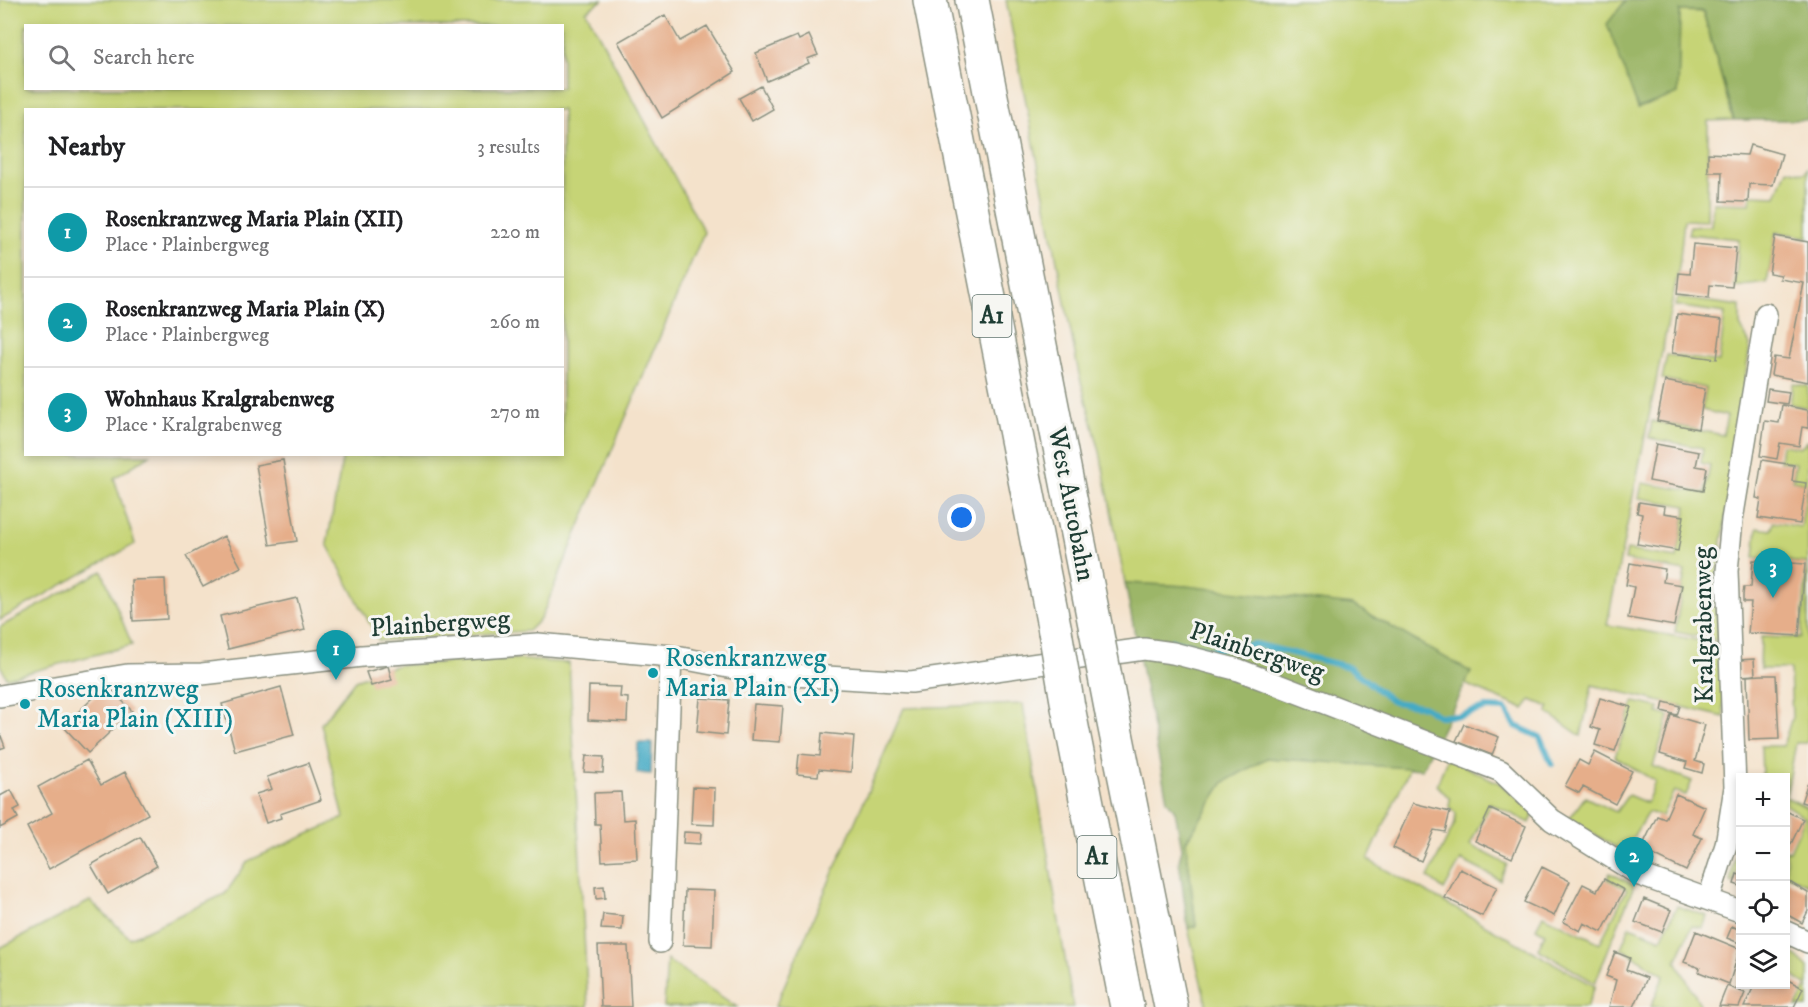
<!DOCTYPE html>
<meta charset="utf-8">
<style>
:root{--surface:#fff;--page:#f2f2f2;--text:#202124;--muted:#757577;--line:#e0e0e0;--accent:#ea580c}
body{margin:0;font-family:"IM FELL DW Pica",serif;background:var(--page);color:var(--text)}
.controls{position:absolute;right:18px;bottom:18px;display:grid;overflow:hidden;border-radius:0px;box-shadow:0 3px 9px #0003}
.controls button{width:54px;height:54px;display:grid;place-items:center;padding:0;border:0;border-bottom:2px solid var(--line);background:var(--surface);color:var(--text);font:30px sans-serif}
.you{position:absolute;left:962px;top:518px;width:21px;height:21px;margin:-15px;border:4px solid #fff;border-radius:50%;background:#1a73e8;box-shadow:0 0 0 9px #1a73e833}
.badge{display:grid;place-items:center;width:39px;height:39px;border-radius:50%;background:var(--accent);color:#fff;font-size:20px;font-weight:700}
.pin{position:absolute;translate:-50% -50px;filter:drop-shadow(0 2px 3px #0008)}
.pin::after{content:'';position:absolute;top:32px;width:21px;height:18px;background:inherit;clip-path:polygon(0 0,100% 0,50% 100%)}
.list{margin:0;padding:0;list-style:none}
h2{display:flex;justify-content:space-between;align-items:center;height:78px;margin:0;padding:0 24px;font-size:26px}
h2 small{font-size:20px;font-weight:400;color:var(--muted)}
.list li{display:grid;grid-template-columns:39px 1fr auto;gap:18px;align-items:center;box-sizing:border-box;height:90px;padding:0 24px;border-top:2px solid var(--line)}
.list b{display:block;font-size:22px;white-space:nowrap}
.list p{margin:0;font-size:20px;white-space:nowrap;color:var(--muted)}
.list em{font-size:20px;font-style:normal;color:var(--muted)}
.icon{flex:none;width:33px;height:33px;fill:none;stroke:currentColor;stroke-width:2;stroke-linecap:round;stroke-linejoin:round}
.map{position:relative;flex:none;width:1808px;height:1007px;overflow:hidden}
.search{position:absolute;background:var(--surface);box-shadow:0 3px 9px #0003;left:24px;top:24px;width:540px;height:66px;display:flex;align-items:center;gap:15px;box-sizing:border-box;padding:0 21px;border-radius:0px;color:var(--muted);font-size:22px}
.panel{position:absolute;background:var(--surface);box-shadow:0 3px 9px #0003;left:24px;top:108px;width:540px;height:348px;border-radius:0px}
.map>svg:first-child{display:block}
.green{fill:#c6d476;stroke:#728855;stroke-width:1.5;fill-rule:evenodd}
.forest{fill:#9cb667;stroke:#5e7a4e;stroke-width:1.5}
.water{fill:#45aac5;stroke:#32747c;stroke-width:1.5}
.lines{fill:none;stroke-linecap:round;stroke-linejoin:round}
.stream{stroke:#45aac5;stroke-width:6}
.building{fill:#e6ae8a}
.street-casing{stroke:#8a9080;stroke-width:24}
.highway-casing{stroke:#8a9080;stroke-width:36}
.street{stroke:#fff;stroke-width:21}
.highway{stroke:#fff;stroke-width:33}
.highway-bridge-casing{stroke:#8a9080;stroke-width:36;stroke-linecap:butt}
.highway-bridge{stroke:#fff;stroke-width:33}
.culture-dot{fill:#0f9aa8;stroke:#f6f6f2;stroke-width:2}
.labels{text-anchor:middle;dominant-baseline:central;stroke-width:6;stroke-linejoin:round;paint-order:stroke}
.shield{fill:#f6f6f2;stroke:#60746d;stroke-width:1.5}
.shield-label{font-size:24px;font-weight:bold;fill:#1f3d34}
.street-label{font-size:26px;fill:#1f3d34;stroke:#f6f6f2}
.culture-label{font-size:26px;fill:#0d838f;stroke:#f6f6f2;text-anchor:start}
</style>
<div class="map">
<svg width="1808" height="1007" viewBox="0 0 1808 1007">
<rect width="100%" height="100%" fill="#f6f6f2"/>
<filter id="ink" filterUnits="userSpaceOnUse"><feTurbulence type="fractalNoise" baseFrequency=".0167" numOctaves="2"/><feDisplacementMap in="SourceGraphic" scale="12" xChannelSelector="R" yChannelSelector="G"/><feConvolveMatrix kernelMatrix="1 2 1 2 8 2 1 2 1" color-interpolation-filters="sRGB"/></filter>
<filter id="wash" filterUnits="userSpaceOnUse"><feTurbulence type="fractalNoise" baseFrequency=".008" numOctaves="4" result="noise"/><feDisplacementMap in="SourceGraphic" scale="24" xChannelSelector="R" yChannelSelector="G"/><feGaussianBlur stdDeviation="1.35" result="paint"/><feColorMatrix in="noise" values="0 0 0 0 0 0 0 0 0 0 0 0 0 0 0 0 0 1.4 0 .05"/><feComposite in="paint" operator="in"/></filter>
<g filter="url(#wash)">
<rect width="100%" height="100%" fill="#f4e2cb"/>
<path class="green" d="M0 0H603L586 11 704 232 541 618 528 631 379 641 327 544 343 455 562 454V110H26V454L150 455 114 478 135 544 0 620ZM26 26H562V88H26Z
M1006 0H1626L1608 24 1638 108 1678 94 1680 11 1703 12 1733 120 1708 121 1707 221 1684 220 1679 267 1607 625 1721 644 1724 717 1592 685 1581 736 1548 713 1549 707 1531 700 1524 709 1465 684 1471 672 1186 586 1125 583 1100 452 1079 374Z
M1808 168V237L1776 232 1767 283 1735 287 1739 239 1688 234 1690 226H1711L1713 203 1750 204 1751 195 1776 196 1787 169 1804 173Z
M1678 298 1740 306V325L1750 345 1717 577 1721 641 1675 632 1685 571 1625 560 1627 550 1677 558 1687 506 1639 498 1642 483 1705 493 1710 465 1701 463 1703 448 1649 438 1652 421 1723 435 1727 416 1702 410 1706 388 1662 379 1667 355 1719 362 1725 313 1675 306Z
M1793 384 1808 386V408L1790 404Z
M1808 440V738L1807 743H1796L1786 797 1808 808V885L1786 874V850L1790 851 1805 818 1786 805V778L1762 777 1761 746H1783L1792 717 1790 669H1760L1761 637 1801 638 1807 563 1754 558 1757 528 1771 530 1773 522 1801 527 1808 483 1793 480 1796 463 1780 461 1782 445 1800 448Z
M102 571 132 645 7 678 0 665V627Z
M513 659 569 663 588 1007H0V948L90 901 130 938 225 894 248 861 344 818 321 724 355 680 398 665Z
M1634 702 1659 707 1658 713 1669 716 1653 766 1692 781 1686 795 1674 791 1662 816 1648 812 1624 852 1569 819 1585 797 1616 812 1628 795 1647 803 1655 781 1615 757Z
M1023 704 1073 1007H775L904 708Z
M1267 758 1410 767 1368 860 1595 986 1587 1007H1207L1188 928 1196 926 1186 841 1224 782Z
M1447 758 1499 783 1534 813 1530 823 1490 803 1470 845 1507 864 1500 880 1461 860 1444 890 1428 877 1455 823 1456 813 1449 807 1450 799 1437 785Z
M1735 854H1740V873L1736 872 1733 883 1730 881Z
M1610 873 1634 885 1595 983 1538 949 1545 933 1536 928 1543 915 1600 943 1627 889 1607 879Z
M1677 906 1707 916 1703 928 1692 926 1676 961 1700 1004 1699 1007H1651L1664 975 1621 948 1630 926 1661 939Z
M1789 949 1808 967V1007H1796L1807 986 1786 971V954Z
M667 960 737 1007H664Z"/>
<path class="forest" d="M1626 0H1808V120H1734L1703 11H1680L1678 94 1638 108 1607 24Z
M1125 583 1186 586 1353 605 1471 672 1422 769 1267 758 1224 782 1186 841 1196 926 1188 928 1179 861 1182 848 1175 811 1167 800Z"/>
<path class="water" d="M638 743H652L651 774 637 773Z"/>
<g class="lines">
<path class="stream" d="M1172 641 1209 650 1255 644 1349 667 1393 702 1423 706 1439 716H1459L1486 708 1505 709 1516 726 1540 737 1552 764"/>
</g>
<g id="blocks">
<path class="building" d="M665 15 680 41 707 26 735 72 662 118 618 42Z
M809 35 818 55 807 59 809 63 767 81 756 53 797 36 799 40Z
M761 86 773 109 752 121 739 98Z
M1750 145 1782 154 1773 185 1749 184 1748 202 1721 201 1722 172H1708V153L1747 155Z
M1775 236 1808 242V382L1771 375 1774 357 1789 359 1804 283 1780 279 1781 275 1769 273Z
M1693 244 1736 248 1732 287 1710 285 1709 298 1677 294 1679 273 1690 274Z
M1677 314 1722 320 1717 359 1672 353Z
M1665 381 1705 389 1698 429 1657 421Z
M1768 389 1789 392 1787 404 1766 401Z
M1782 405 1808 410V428L1802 427 1799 446 1780 443 1777 459 1760 456 1765 421 1779 423Z
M1656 444 1699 452 1696 466 1707 468 1703 491 1649 481Z
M283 460 297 541 270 545 256 465Z
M1762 460 1794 465 1792 481 1806 483 1800 524 1758 518 1761 499 1756 498Z
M1639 502 1665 506 1664 513 1684 516 1678 551 1637 544 1642 514 1637 513Z
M224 536 241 567 203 587 186 556Z
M1753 560 1805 564 1799 636 1748 633 1751 602H1743V595L1744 587H1751Z
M1630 563 1665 569 1663 582 1682 585 1674 626 1628 618 1634 587 1626 585Z
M165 579 167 619 133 621 131 580Z
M297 598 305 630 228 649 220 616Z
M1754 659 1755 675 1740 676 1739 660Z
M388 666 392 680 371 686 366 672Z
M1762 675H1776L1779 739 1749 740 1747 676Z
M107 685 132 711 88 753 63 726Z
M589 686 621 687 620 697 628 698 627 722 588 720Z
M281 687 294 735 235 751 222 704Z
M700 698 729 700 726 735 697 732Z
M1600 698 1631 707 1615 751 1595 745 1600 730 1591 727Z
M1664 702 1680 706 1677 715 1662 711Z
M754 704 783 706 780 742 751 740Z
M1671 715 1705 725 1695 761 1704 764 1702 773 1685 768 1687 762 1660 754Z
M1464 724 1499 737 1492 755 1456 741Z
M0 733 5 747 0 749Z
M822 733 854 736 851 772 819 769 818 776 797 774 799 754 820 756Z
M1595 752 1632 771 1615 804 1583 787 1579 793 1565 786 1579 760 1588 765Z
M586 756 604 757 603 773 584 772Z
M87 760 101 785 125 772 148 814 49 869 27 827 52 813 38 787Z
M308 763 321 800 280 814 281 818 266 823 256 794 272 789 267 777Z
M1808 782V804L1801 802Z
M693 787 715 788 714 825 691 824Z
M11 790 20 807 14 810 18 818 0 828V796Z
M621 792 623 820 635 819 637 859 602 861 600 824H595L594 793Z
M1676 794 1705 807 1693 834 1702 838 1686 871 1641 849 1657 816 1665 819Z
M1413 803 1450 812 1445 832 1434 830 1421 861 1393 848Z
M1490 809 1526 826 1512 858 1475 841Z
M1786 811 1803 819 1789 848 1786 847Z
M684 832 701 833 700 844 683 843Z
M140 837 157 866 108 894 91 865Z
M1542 867 1570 881 1554 916 1524 902Z
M1460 869 1497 887 1482 916 1445 898Z
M1737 874 1740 875V886L1734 884Z
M1604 879 1624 890 1602 932 1584 923 1580 931 1563 922 1583 884 1597 891Z
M1786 880 1808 893V911L1802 923 1786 914Z
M604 886 605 898 596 899 595 887Z
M685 890 714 891 712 946 683 945Z
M1644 899 1671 910 1662 932 1635 922Z
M603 914 623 916 622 930 601 929Z
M1732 926 1740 930 1739 943 1727 938Z
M1696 931 1740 949 1729 984 1699 972 1700 968 1684 962Z
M598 946H628L631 1007H601Z
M1615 952 1630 958 1626 970 1647 978 1634 1007H1609L1616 980 1606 976Z
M1786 979 1803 988 1794 1007H1744L1755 984 1766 988 1767 984H1786Z
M1727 986 1745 993 1739 1007 1719 1006Z"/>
</g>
</g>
<g filter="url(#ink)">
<use href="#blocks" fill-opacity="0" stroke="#8a9080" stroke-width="1.5"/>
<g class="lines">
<defs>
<path id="street" d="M0 696 127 675 202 674 362 656 538 644 671 656 759 673 911 682 1144 649 1173 653 1239 670 1501 771 1552 820 1640 875 1740 911
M1709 898 1726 845 1735 787 1727 571 1732 520 1766 314
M1786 932 1808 942
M660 942 671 656"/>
<path id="highway" d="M930 0 1055 631
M972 0 1096 630
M1068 707 1127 1007
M1111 708 1171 1007"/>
</defs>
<use href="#street" class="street-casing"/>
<use href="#highway" class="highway-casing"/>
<use href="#street" class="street"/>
<use href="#highway" class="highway"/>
<defs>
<path id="highway-bridge" d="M1096 630 1111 708
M1055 631 1068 707"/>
</defs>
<use href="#highway-bridge" class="highway-bridge-casing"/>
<use href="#highway-bridge" class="highway-bridge"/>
</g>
</g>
<g class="culture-dot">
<circle cx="653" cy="673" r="6"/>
<circle cx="25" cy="704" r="6"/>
</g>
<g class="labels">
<g class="shield">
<rect x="972.5" y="295" width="39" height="42" rx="4.5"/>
<rect x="1077.5" y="836" width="39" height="42" rx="4.5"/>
</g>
<g class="shield-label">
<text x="992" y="316">A1</text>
<text x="1097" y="857">A1</text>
</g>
<g class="street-label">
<text transform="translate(1071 504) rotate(79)">West Autobahn</text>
<text transform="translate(440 624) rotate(-4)">Plainbergweg</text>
<text transform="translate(1704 625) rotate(-91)">Kralgrabenweg</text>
<text transform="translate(1257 652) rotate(18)">Plainbergweg</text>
</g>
<g class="culture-label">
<text x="665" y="658">Rosenkranzweg<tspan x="665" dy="30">Maria Plain (XI)</tspan></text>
<text x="37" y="689">Rosenkranzweg<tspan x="37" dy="30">Maria Plain (XIII)</tspan></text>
</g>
</g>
</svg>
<div class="controls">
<button>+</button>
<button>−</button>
<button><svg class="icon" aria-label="locate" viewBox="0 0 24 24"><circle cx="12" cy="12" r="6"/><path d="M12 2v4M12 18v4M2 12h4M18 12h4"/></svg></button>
<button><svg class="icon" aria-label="layers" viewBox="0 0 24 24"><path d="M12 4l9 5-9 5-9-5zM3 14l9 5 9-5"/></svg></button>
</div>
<div class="you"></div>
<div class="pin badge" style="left:336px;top:680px;background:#0f9aa8">1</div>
<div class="pin badge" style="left:1634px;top:887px;background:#0f9aa8">2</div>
<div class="pin badge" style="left:1773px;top:598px;background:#0f9aa8">3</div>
<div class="search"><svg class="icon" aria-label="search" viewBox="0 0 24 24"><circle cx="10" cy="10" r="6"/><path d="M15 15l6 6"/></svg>Search here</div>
<section class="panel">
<h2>Nearby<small>3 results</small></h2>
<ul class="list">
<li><span class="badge" style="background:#0f9aa8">1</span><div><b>Rosenkranzweg Maria Plain (XII)</b><p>Place · Plainbergweg</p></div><em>220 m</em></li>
<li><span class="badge" style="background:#0f9aa8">2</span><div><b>Rosenkranzweg Maria Plain (X)</b><p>Place · Plainbergweg</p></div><em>260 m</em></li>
<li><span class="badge" style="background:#0f9aa8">3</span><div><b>Wohnhaus Kralgrabenweg</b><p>Place · Kralgrabenweg</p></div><em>270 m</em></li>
</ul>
</section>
</div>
